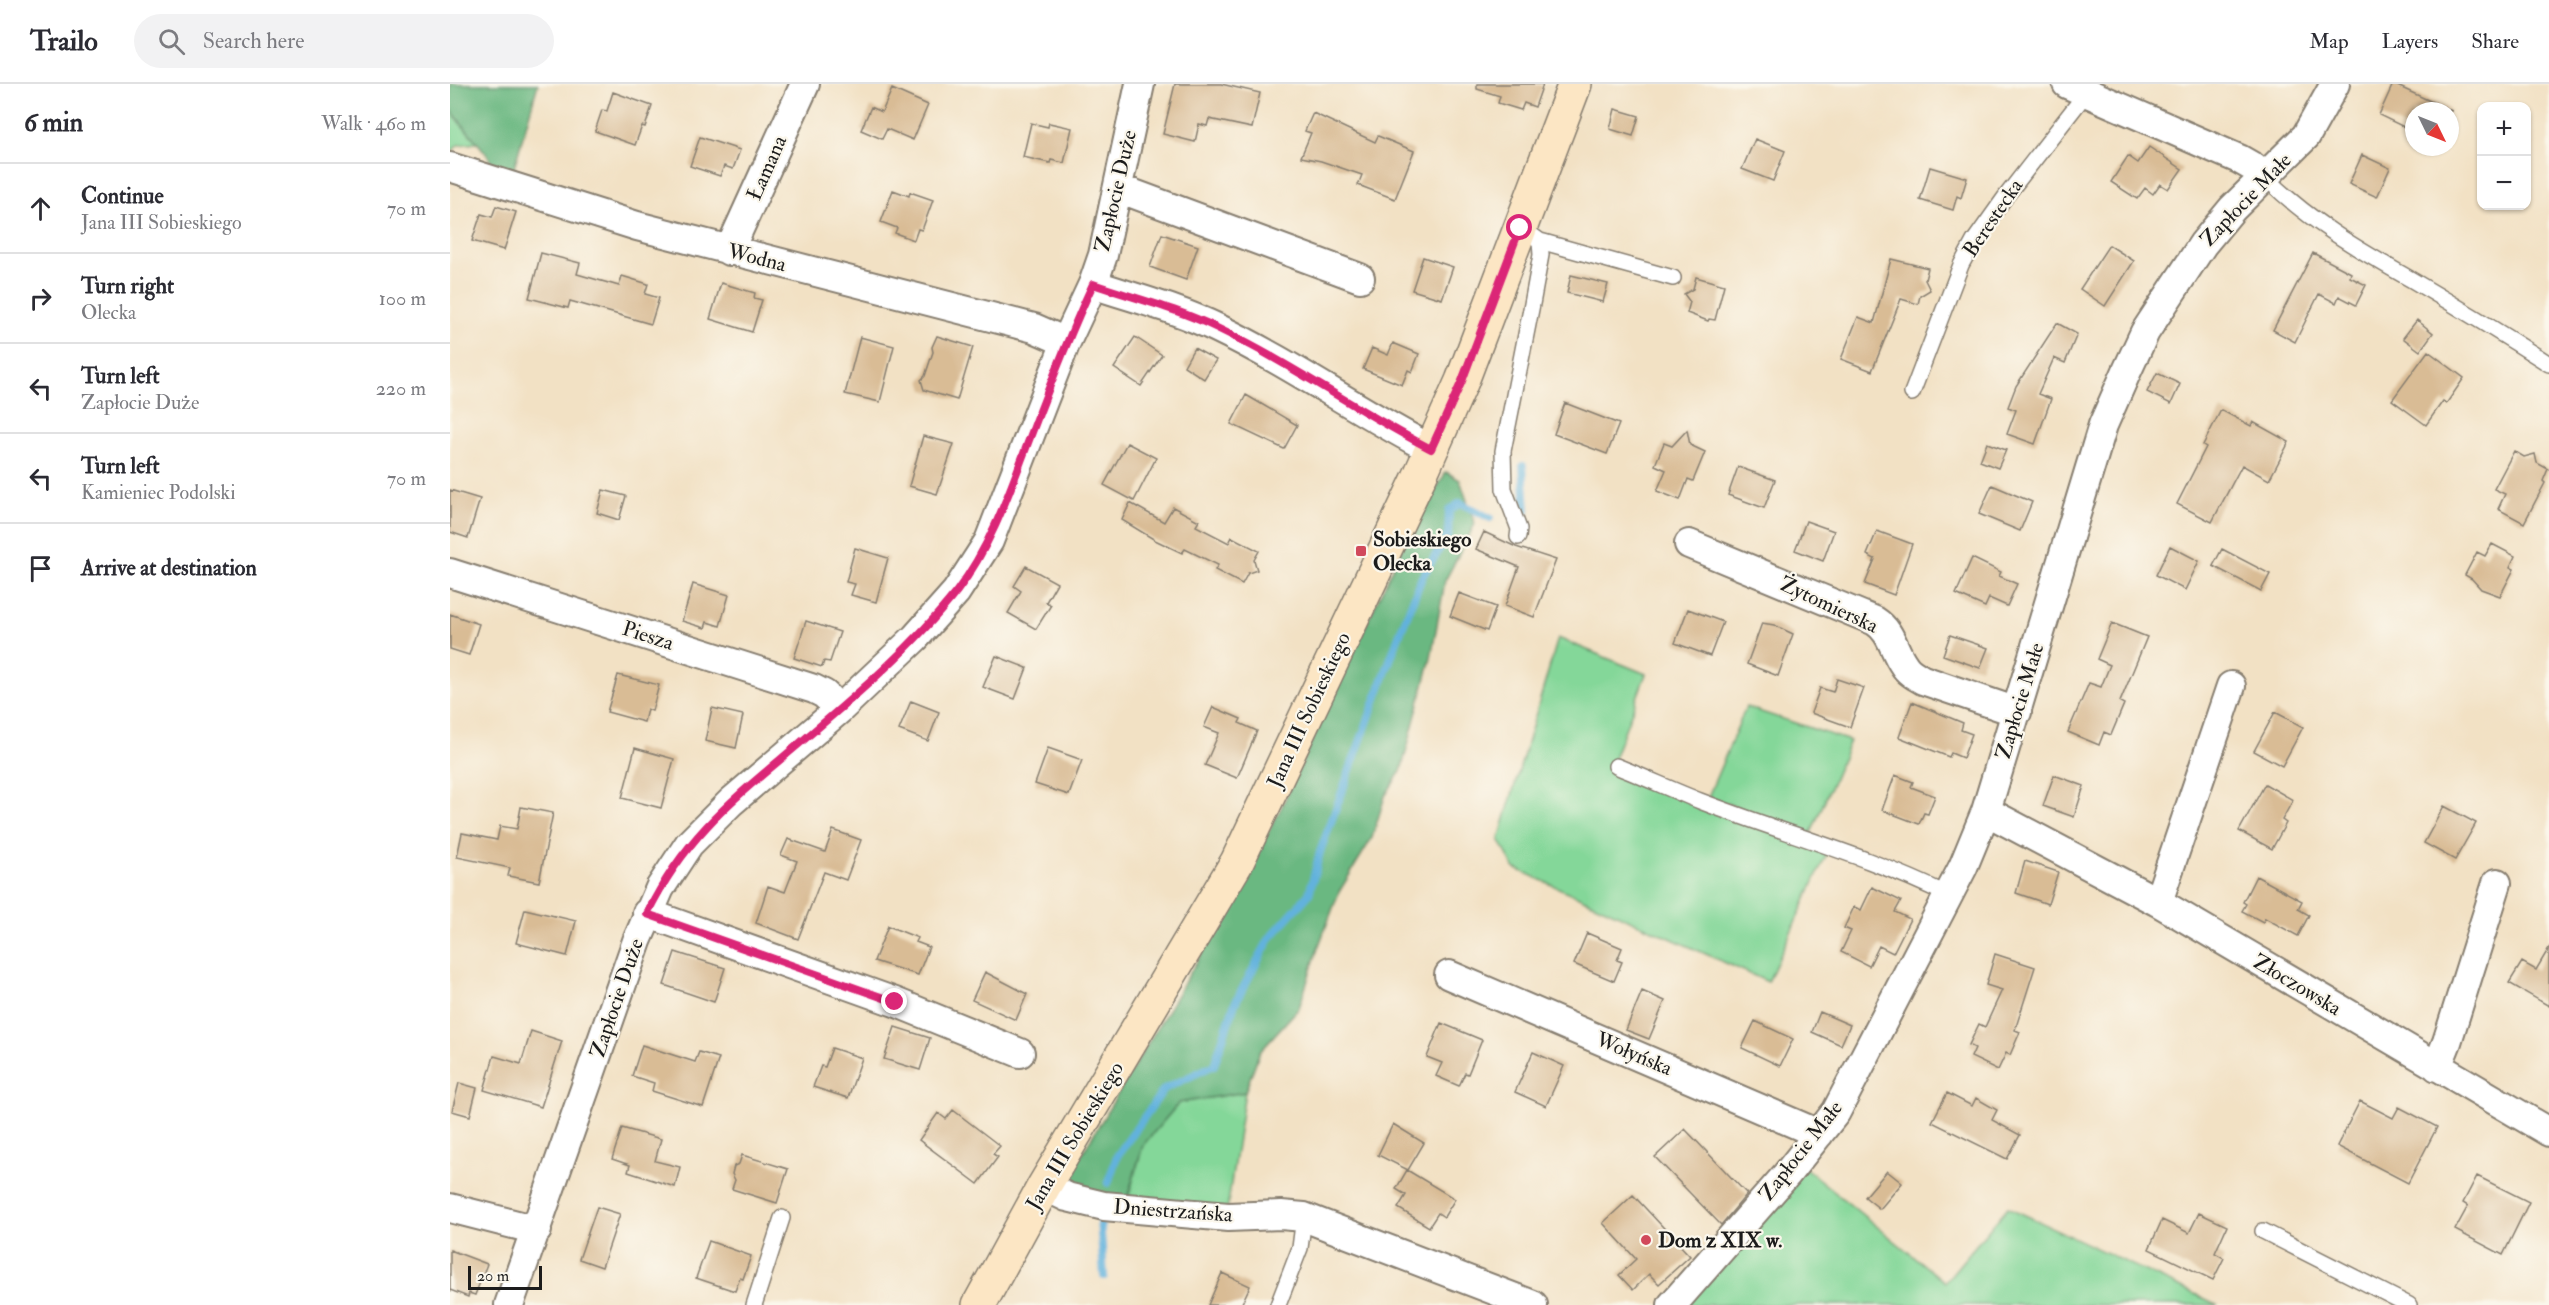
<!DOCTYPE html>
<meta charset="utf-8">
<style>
:root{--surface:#fff;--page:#f2f2f3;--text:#2b2b33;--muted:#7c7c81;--line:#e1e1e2}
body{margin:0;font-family:"IM FELL Double Pica",serif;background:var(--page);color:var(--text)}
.controls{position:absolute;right:18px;top:18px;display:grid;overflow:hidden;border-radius:12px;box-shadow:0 2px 4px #0004}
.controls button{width:54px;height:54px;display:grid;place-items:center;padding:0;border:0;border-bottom:2px solid var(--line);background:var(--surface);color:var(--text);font:30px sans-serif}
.compass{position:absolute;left:1955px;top:18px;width:54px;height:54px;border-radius:50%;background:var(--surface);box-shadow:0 2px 4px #0004;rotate:133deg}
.scale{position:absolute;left:18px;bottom:15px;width:74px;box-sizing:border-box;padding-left:6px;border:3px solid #1c1c1c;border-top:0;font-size:16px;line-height:21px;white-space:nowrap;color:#1c1c1c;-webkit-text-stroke:4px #fbf7ec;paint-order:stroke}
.stop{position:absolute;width:18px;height:18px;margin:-14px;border:4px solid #db2777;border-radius:50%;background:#fff}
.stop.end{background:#db2777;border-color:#fff;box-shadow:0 2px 6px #0008}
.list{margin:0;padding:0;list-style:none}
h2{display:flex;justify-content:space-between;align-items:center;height:78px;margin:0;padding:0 24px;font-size:26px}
h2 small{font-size:20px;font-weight:400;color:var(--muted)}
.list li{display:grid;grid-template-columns:39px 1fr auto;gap:18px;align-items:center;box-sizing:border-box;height:90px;padding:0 24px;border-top:2px solid var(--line)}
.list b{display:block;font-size:22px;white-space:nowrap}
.list p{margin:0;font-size:20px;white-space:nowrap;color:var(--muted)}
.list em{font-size:20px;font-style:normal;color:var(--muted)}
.icon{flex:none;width:33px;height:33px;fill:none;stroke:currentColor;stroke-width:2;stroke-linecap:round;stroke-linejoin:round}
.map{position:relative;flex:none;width:2099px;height:1221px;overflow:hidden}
header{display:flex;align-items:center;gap:36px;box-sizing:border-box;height:84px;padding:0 30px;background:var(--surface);border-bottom:2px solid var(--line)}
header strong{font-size:28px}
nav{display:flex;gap:33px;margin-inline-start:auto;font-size:21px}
.search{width:420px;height:54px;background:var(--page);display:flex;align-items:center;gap:15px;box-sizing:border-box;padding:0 21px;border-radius:33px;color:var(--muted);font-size:22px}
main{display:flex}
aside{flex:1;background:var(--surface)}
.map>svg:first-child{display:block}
.green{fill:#84d799;stroke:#507a5a;stroke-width:1.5}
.forest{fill:#6bb881;stroke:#446a4e;stroke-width:1.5}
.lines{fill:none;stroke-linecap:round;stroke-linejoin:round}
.stream{stroke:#62b2dd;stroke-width:8}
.building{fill:#d9bc95}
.lane-casing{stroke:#877e70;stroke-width:18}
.street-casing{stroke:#877e70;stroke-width:32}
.secondary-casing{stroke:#877e70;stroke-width:36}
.lane{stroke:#fff;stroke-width:15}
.street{stroke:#fff;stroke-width:28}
.secondary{stroke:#fce6c4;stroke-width:33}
.route{stroke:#db2777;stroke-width:8}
.poi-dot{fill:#d1495b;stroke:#fbf7ec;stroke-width:2}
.labels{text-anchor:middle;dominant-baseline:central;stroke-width:4.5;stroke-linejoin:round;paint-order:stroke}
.street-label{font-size:21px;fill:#1c1c1c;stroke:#fbf7ec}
.poi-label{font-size:21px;font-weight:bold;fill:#1c1c1c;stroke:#fbf7ec;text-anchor:start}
</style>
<header>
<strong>Trailo</strong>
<div class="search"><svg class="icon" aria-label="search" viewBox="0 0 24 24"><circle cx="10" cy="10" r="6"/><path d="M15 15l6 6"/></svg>Search here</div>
<nav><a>Map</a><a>Layers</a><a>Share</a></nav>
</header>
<main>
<aside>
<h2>6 min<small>Walk · 460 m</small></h2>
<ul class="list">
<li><svg class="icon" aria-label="ahead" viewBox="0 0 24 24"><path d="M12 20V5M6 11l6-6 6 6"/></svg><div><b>Continue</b><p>Jana III Sobieskiego</p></div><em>70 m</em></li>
<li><svg class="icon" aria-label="right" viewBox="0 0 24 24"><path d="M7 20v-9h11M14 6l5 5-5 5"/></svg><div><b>Turn right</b><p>Olecka</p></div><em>100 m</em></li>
<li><svg class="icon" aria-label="left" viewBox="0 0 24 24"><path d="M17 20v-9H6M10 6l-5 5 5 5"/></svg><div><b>Turn left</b><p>Zapłocie Duże</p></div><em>220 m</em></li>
<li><svg class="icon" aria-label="left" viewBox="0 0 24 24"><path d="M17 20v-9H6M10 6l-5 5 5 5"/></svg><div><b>Turn left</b><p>Kamieniec Podolski</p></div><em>70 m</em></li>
<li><svg class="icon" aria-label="arrive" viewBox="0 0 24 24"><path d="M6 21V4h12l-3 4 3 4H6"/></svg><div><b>Arrive at destination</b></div></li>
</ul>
</aside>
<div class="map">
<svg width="2099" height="1221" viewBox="0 0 2099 1221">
<rect width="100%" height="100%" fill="#fbf7ec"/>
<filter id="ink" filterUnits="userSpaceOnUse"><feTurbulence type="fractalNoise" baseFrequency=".0167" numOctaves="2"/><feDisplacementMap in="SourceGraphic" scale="12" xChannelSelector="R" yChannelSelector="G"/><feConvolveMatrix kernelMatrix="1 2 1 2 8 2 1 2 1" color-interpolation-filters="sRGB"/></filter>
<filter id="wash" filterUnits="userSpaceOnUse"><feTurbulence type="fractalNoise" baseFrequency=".008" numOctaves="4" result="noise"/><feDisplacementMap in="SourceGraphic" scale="24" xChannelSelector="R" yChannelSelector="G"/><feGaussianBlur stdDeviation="1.35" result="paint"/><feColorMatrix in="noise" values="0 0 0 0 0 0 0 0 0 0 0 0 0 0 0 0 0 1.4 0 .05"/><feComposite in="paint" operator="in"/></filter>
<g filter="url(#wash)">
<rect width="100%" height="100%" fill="#f2e1c4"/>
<path class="green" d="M0 25 9 38 28 59 8 61 0 70Z
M1108 554 1196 590 1160 685 1378 767 1318 898 1064 784 1049 755Z
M1296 623 1400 657 1361 749 1258 713Z
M795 1008 777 1126 677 1118 693 1061 729 1019Z
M1354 1083 1495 1198 1558 1123 1768 1221H1233Z"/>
<path class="forest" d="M0 0H88L60 98 43 92 39 73 0 25Z
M996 388 1010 396 1025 440 995 497 981 574 951 687 935 712 922 754 889 808 868 864 849 924 810 967 795 1008 729 1019 693 1061 676 1118C657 1113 625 1113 620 1090L771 837 831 724 976 412 981 414Z"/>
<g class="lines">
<path class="stream" d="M1073 382 1076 426
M658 1099 667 1072 714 1005 764 981 785 919 820 854 859 810 870 768 947 557 972 493 998 451 999 427 1010 419 1040 434
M650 1135 654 1192"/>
</g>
<g id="blocks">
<path class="building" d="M725 0H771L810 9 802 44 759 35 757 42 749 40 745 58 713 50Z
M1027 0H1093L1085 23 1074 19 1071 26 1048 19 1050 12 1027 5Z
M1943 0 2002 27H1964L1958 45 1929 31Z
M442 5 478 21 463 56 437 45 432 55 411 46 421 23 432 28Z
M163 8 202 22 195 43 192 42 185 61 145 47 152 26 157 27Z
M1165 25 1189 32 1183 52 1160 45Z
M863 29 925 58 928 52 964 67 945 115 908 101 912 91 871 77 851 73 861 49 855 47Z
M581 39 598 43 599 39 622 44 614 79 601 76 600 79 573 73Z
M250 53 290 66 283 85 274 82 270 92 240 82Z
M1305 55 1335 67 1323 97 1292 85Z
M1699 63 1732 85 1718 105 1710 100 1703 110 1695 104 1687 115 1661 98 1678 72 1688 79Z
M1912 71 1940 84 1927 113 1899 100Z
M1480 83 1517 94 1511 114 1507 112 1503 126 1470 116Z
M443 106 459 112 460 108 483 116 472 146 468 145 464 156 445 149 447 144 431 138Z
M46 122 66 128 54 166 22 157 31 130 42 133Z
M712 150 748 162 736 196 700 183Z
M1659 161 1684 177 1655 222 1630 205Z
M91 169 130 179 127 190 169 202 172 192 198 200 195 210 209 214 201 240 120 217 118 224 79 214Z
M1863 169 1901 189 1900 193 1916 201 1906 221 1889 212 1886 219 1869 210 1845 258 1823 246Z
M973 173 1003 183 992 215 962 206Z
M1441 175 1478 184 1475 196 1480 206 1470 212 1468 220 1451 215 1422 287 1391 275 1408 233 1424 239Z
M1121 191 1158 200 1153 218 1117 209Z
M1246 193 1274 201 1265 236 1259 235 1258 237 1237 229 1240 218 1234 210 1243 205Z
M271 199 305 209 304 214 312 216 302 248 260 235Z
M1967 236 1983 249 1970 267 1953 254Z
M1607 239 1627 250 1615 279 1604 274 1588 310 1601 315 1585 360 1557 350 1566 326 1558 323 1566 302Z
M487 252 523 263 507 316 474 306 471 296 475 292 483 268 482 263Z
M410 253 444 262 430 318 395 310Z
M685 253 712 271 691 302 664 284Z
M943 259 969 270 962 288 958 286 952 301 913 285 922 264 938 271Z
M744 264 766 276 754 295 734 282Z
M1978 267 2014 294 1996 320 1993 317 1976 341 1942 316Z
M1707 289 1730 300 1721 320 1697 308Z
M796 311 847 341 834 365 781 340Z
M1115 319 1169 340 1157 370 1104 350Z
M1771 326 1801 342 1803 338 1839 358 1819 396 1792 381 1762 438 1727 420 1756 363 1753 361Z
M1237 346 1240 361 1255 368 1243 397 1238 395 1230 416 1207 407 1216 386 1205 381 1214 359 1222 362Z
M473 352 504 360 487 410 459 402Z
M677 359 706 374 684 417 654 401Z
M1537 359 1556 366 1548 384 1530 377Z
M2064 367 2074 373 2085 370 2087 379 2098 385 2093 397 2095 399 2074 439 2048 425 2055 410 2044 405Z
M1288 383 1325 396 1314 424 1278 411Z
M1542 401 1582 418 1570 447 1529 430Z
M0 406 30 415 18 454 0 448Z
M153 406 176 412 169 436 147 429Z
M680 419 714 438 723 423 749 437 746 442 779 459 782 453 809 467 804 476 807 486 798 489 792 500 765 486 768 481 735 465 732 469 705 456 672 436Z
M1356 437 1384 447 1373 477 1345 466Z
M1427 447 1462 460 1444 511 1415 500 1425 475 1417 471Z
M1034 448 1066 463 1106 476 1084 533 1055 522 1069 483 1026 465Z
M2042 460 2065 472 2060 483 2064 485 2050 512 2031 505 2022 495 2015 491 2027 468 2035 472Z
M1720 462 1749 477 1735 506 1706 491Z
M405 464 438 474 426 518 401 511 405 500 396 498Z
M1772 465 1820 490 1811 507 1763 482Z
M1522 474 1551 488 1549 492 1567 500 1557 522 1539 514 1535 523 1506 510Z
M576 482 607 499 596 518 601 521 586 545 558 529 571 507 564 502Z
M243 500 279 511 270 542 257 538 255 544 232 537Z
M1009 509 1046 523 1037 547 1000 532Z
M1238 525 1273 538 1260 572 1225 559Z
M0 530 29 540 19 571 0 565Z
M356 537 390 548 380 578 374 577 372 583 344 574Z
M1312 539 1324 541 1343 550 1328 592 1297 580Z
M1662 539 1697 553 1670 618 1674 620 1661 651 1654 648 1649 661 1618 648 1639 599 1651 603 1660 581 1647 575Z
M1500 551 1538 564 1530 584 1493 571Z
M546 572 577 584 565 615 533 603Z
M168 591 209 601 202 627 197 625 194 638 157 628Z
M1387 595 1414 604 1400 643 1361 629 1370 604 1383 608Z
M461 617 489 628 478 657 449 646Z
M1462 618 1513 639 1511 646 1522 650 1513 674 1501 669 1499 673 1449 653Z
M763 623 791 635 789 639 807 647 787 694 755 681 769 649 754 643Z
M262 624 293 631 286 664 255 657Z
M1825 628 1853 643 1832 682 1804 667Z
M185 664 224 675 211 724 172 714Z
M598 664 632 676 619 711 585 700Z
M1445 691 1463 698 1461 703 1485 712 1478 730 1474 729 1469 740 1432 726Z
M1604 691 1634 702 1624 733 1593 722Z
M1815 700 1843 716 1832 736 1836 739 1822 765 1789 747Z
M1994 722 2026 739 2005 776 1974 759Z
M71 723 103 729 89 798 58 792 60 784 7 773 12 749 47 756 50 742 67 745Z
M383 746 411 756 396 796 374 788 348 855 306 839 318 802 335 808 347 777 331 771 338 755 375 768Z
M1575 777 1608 788 1598 820 1566 809Z
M1806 792 1852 817 1848 825 1859 831 1848 852 1815 834 1813 838 1792 827 1796 820 1793 818Z
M1422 803 1451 817 1445 828 1460 835 1443 869 1429 862 1419 882 1391 868 1401 847 1394 844 1404 823 1411 826Z
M75 825 126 837 117 872 66 859Z
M438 842 468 854 466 858 479 863 468 891 424 877Z
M1137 849 1172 864 1167 876 1172 878 1164 897 1124 880Z
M2099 864V922L2059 899 2072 878 2086 886Z
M225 868 275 884 264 918 214 901Z
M1545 870 1585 883 1565 946 1570 948 1560 971 1556 969 1548 986 1521 973 1525 964 1519 961 1529 940 1535 943 1552 906 1536 901Z
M535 888 577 910 566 936 522 916Z
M1192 907 1215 917 1199 955 1176 946Z
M1370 928 1400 941 1391 961 1362 948Z
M1305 937 1343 955 1330 982 1292 964Z
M991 939 1032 956 1018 990 1015 989 1009 1002 986 992 992 979 977 973Z
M445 943 480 954 470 986 434 975Z
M81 947 112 957 91 1023 34 1006 44 972 71 980Z
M192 961 245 978 249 968 269 974 253 1023 202 1007 204 999 182 992Z
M382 964 412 974 398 1014 363 1003 371 982 375 983Z
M1083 968 1114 982 1096 1022 1065 1008Z
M9 999 27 1004 20 1032 2 1027Z
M1497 1009 1522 1022 1526 1014 1547 1026 1542 1036 1570 1051 1557 1075 1482 1038Z
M1910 1017 1943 1034 1949 1023 1987 1043 1958 1099 1887 1062Z
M503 1026 550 1062 543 1070 548 1073 528 1100 469 1056 488 1029 496 1035Z
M943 1040 974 1059 958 1086 928 1071Z
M172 1044 211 1055 205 1077 230 1083 225 1103 178 1088 180 1081 162 1075Z
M1235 1045 1297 1110 1271 1141 1205 1073Z
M292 1071 338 1085 327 1119 282 1105 285 1096 282 1090 284 1082 289 1080Z
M957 1086 1005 1115 994 1133 988 1129 979 1143 948 1124 956 1111 946 1105Z
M1437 1087 1452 1099 1430 1125 1415 1113Z
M2027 1092 2079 1118 2053 1171 2005 1146 2018 1122 2013 1119Z
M1183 1111 1240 1172 1209 1200 1199 1190 1183 1206 1169 1191 1186 1175 1153 1139Z
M147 1123 170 1130 152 1183 129 1175Z
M1749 1129 1777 1142 1765 1169 1774 1174 1763 1196 1699 1165 1712 1136 1739 1149Z
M259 1157 301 1172 293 1195 290 1194 285 1207 246 1194Z
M0 1166 37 1180 25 1211 19 1209 18 1213 0 1206Z
M772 1189 800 1202 791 1221H758Z"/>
</g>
</g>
<g filter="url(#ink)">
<use href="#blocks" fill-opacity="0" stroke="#877e70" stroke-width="1.5"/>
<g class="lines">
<defs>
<path id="lane" d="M1816 94C1859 137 1909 166 1962 196 2008 223 2054 251 2099 280
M1083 152 1090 157 1223 194
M1462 309 1511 181 1524 157 1556 112 1637 8
M1068 453 1069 445 1054 405 1053 367 1082 220 1091 171 1090 157
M1166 682C1194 693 1222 706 1250 717 1333 749 1419 772 1498 811
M1813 1147 1959 1221
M304 1221 332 1134
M828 1221 850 1164 854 1133"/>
<path id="street" d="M1617 0 1789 75 1803 83 1816 94
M0 83 187 142 584 244 616 258
M668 104 910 194
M279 167 355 0
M643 200C684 214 728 225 767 244 842 280 909 328 981 365
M1239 460 1425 537C1442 548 1443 566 1454 581 1458 588 1466 592 1473 596L1567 628
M0 489 364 605 374 610 390 625
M1536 727 1708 818 2099 1048
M1708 818 1781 602
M197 829 445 918 570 969
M999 891 1369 1050
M1987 983 1997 958 2047 799
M594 1102 617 1113 654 1122 778 1133 831 1131 854 1133 1083 1221
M0 1124 87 1146
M59 1221 187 857 210 804 239 760 281 718 390 625 465 554 506 508 539 457 616 258 643 200 653 171 690 0
M1222 1221 1337 1090 1386 1028 1513 783 1536 727 1653 341 1676 289 1695 248 1753 160 1782 125 1856 52 1885 0"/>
<path id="secondary" d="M529 1221 594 1102 787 778 968 396 1012 297 1125 0"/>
</defs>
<use href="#lane" class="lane-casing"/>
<use href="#street" class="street-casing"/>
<use href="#secondary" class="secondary-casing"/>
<use href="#lane" class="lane"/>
<use href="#street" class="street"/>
<use href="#secondary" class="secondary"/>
</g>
</g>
<g class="lines" filter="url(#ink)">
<path class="route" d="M445 918 197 830C236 750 285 714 350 659 405 612 462 564 507 507 541 462 559 409 579 356 599 303 619 251 643 200 684 214 728 225 767 244 842 280 909 328 981 365L1012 297 1070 144"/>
</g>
<g class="poi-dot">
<rect x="905" y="461" width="12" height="12" rx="3"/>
<circle cx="1196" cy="1156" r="6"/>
</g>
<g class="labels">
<g class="street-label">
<text transform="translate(317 84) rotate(-66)">Łamana</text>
<text transform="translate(666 107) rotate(-77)">Zapłocie Duże</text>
<text transform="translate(1796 116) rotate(-46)">Zapłocie Małe</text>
<text transform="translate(1543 134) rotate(-56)">Berestecka</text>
<text transform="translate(307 174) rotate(14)">Wodna</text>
<text transform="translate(1379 521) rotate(25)">Żytomierska</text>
<text transform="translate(198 552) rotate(18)">Piesza</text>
<text transform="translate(1570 617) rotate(-73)">Zapłocie Małe</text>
<text transform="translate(859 626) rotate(-65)">Jana III Sobieskiego</text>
<text transform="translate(1847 901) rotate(31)">Złoczowska</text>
<text transform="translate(167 914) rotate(-71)">Zapłocie Duże</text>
<text transform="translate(1184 970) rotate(23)">Wołyńska</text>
<text transform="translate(625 1052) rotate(-59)">Jana III Sobieskiego</text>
<text transform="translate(1351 1067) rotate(-52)">Zapłocie Małe</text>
<text transform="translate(723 1127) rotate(4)">Dniestrzańska</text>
</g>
<g class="poi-label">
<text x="923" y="455">Sobieskiego<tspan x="923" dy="24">Olecka</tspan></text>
<text x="1208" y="1156">Dom z XIX w.</text>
</g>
</g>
</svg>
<div class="controls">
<button>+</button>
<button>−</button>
</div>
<svg class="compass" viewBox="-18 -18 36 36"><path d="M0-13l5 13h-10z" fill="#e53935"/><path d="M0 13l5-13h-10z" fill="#7c7c81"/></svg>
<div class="scale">20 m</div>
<div class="stop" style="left:1070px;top:144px"></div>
<div class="stop end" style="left:445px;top:918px"></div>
</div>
</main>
